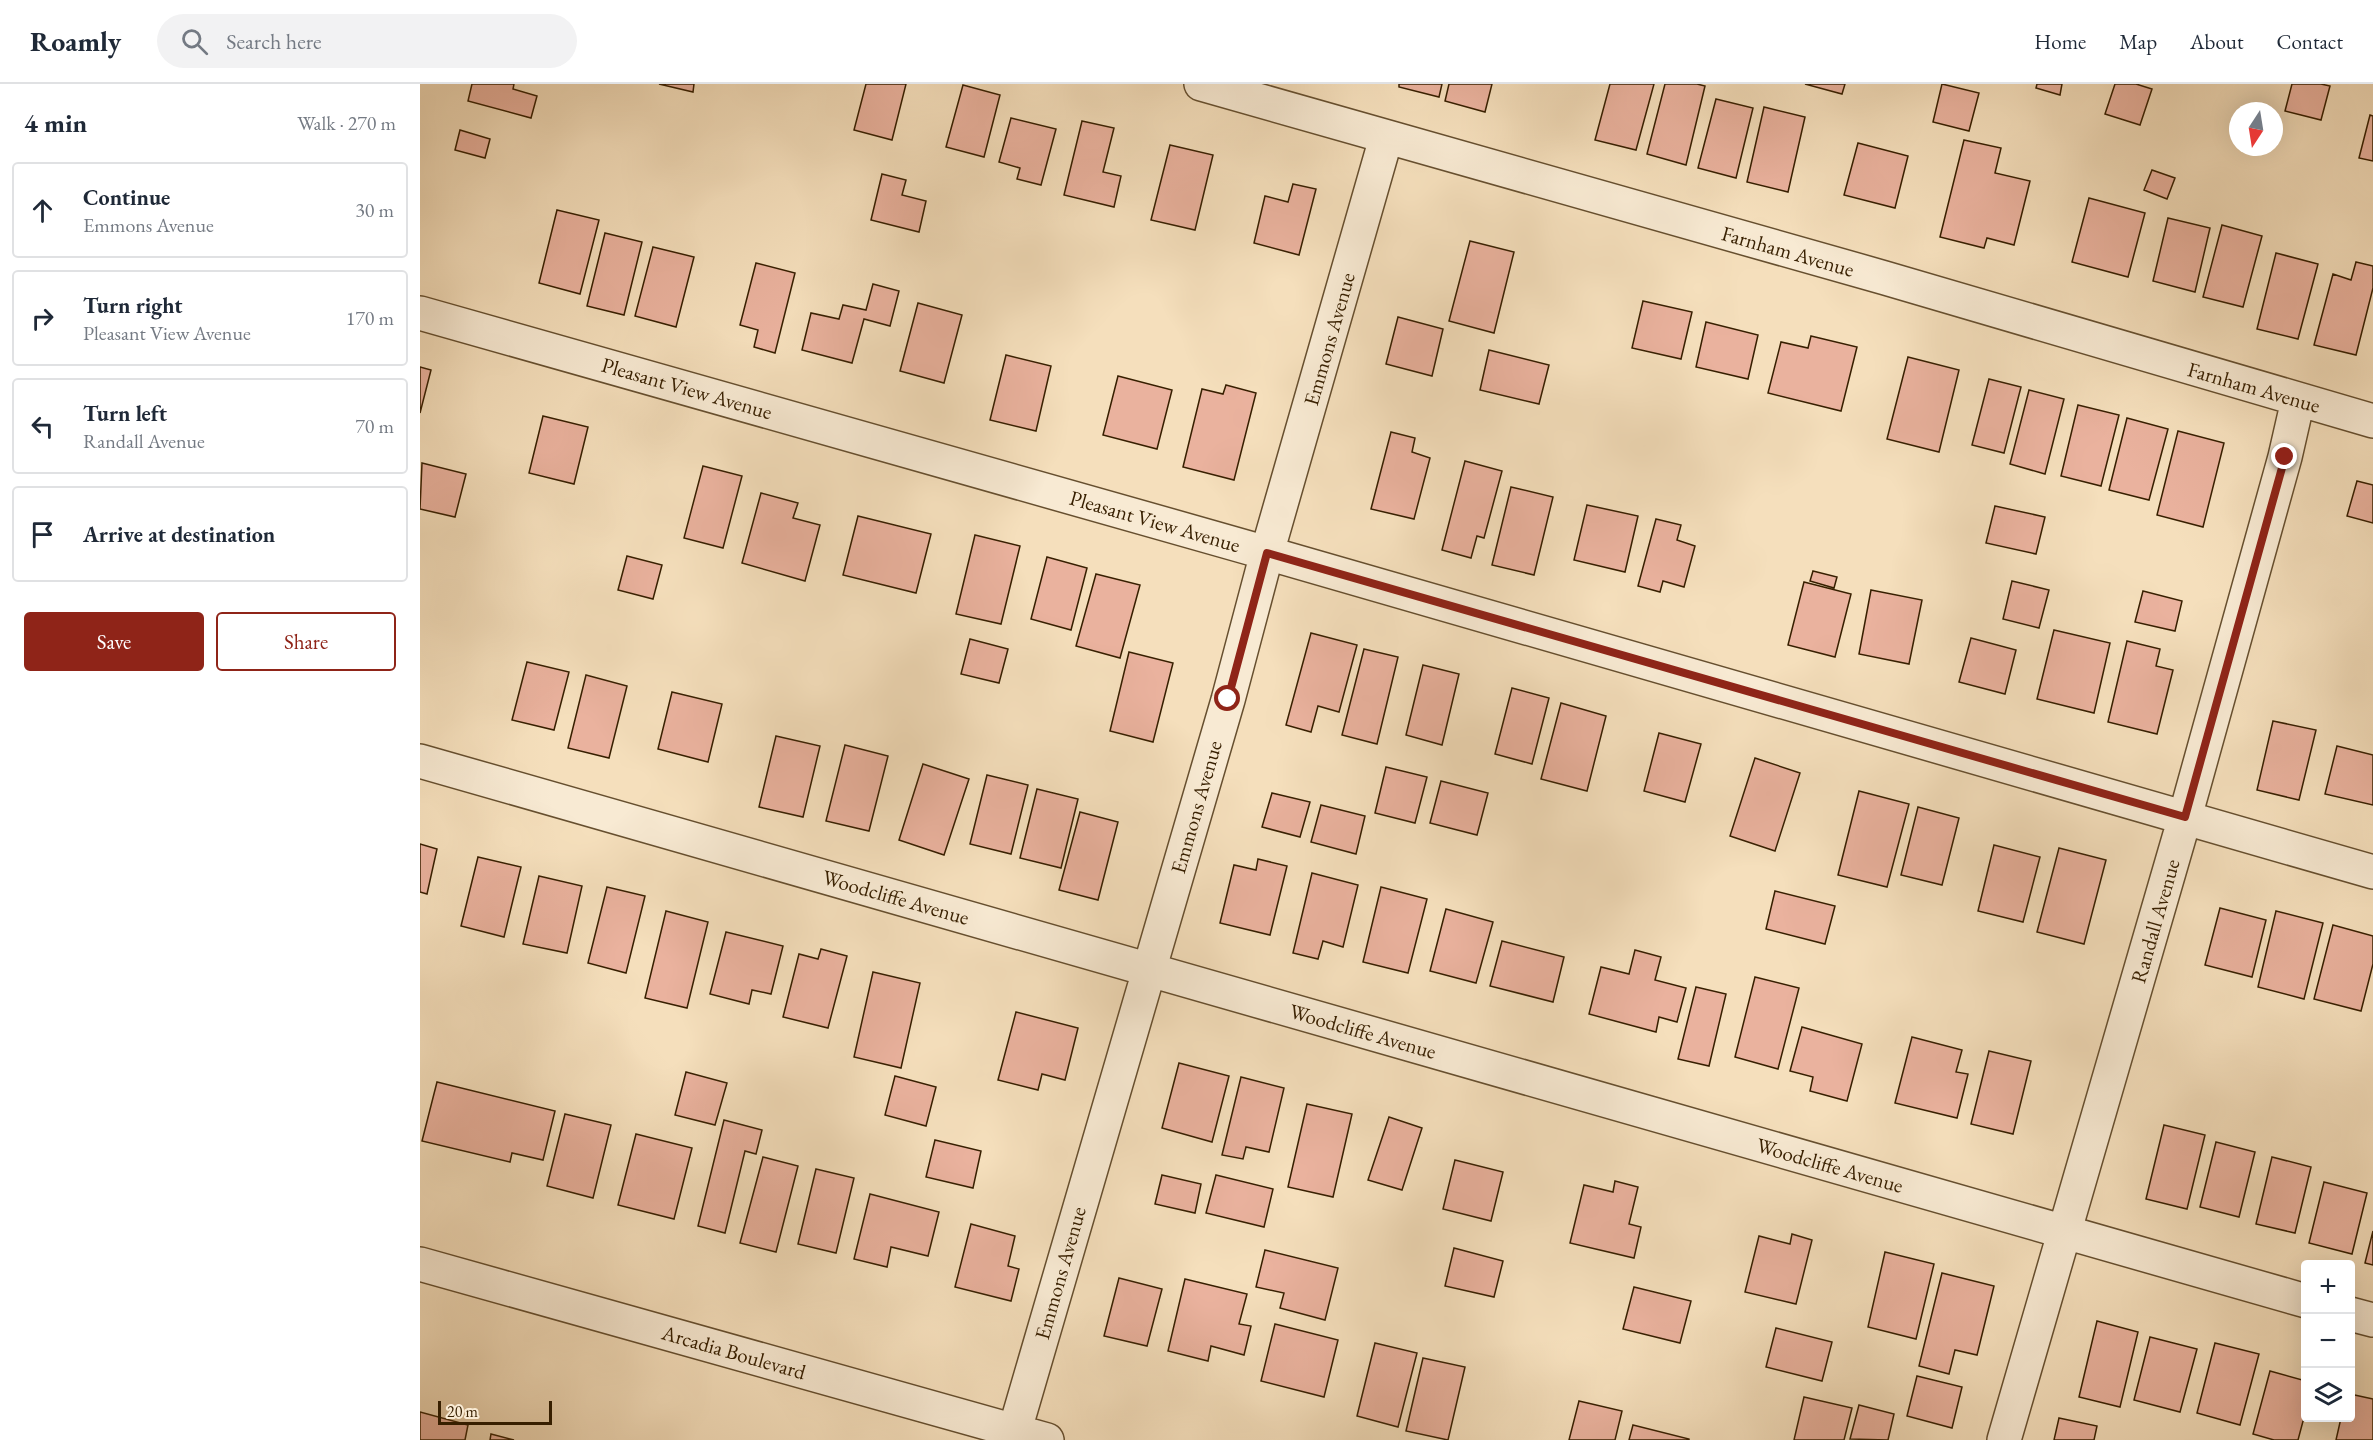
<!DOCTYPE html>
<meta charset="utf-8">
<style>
:root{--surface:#fff;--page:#f2f2f3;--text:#1f2937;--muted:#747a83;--line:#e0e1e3;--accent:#8f2418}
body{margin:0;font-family:"EB Garamond",serif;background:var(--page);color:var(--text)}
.controls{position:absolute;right:18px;bottom:18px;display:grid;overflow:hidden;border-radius:6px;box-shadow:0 6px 24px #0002}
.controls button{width:54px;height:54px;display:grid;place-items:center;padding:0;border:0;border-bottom:2px solid var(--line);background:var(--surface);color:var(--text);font:30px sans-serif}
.compass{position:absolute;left:1809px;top:18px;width:54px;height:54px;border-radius:50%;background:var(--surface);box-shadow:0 6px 24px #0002;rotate:192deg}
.scale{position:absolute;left:18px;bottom:15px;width:114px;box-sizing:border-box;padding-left:6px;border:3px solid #371f00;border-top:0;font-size:16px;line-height:21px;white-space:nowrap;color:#371f00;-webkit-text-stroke:4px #f8ead3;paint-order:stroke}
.stop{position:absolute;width:18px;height:18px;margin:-14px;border:4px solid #8f2418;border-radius:50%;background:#fff}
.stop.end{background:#8f2418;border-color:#fff;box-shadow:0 2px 6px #0008}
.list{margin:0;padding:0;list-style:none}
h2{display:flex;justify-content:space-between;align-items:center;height:78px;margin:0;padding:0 24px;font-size:26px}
h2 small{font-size:20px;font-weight:400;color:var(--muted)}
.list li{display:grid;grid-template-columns:39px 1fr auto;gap:18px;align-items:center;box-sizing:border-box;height:96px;margin:0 12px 12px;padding:0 12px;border:2px solid var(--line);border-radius:6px}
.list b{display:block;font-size:22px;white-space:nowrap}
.list p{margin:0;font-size:20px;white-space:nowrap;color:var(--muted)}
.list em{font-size:20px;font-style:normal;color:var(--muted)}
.actions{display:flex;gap:12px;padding:18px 24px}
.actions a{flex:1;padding:14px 0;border:2px solid var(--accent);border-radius:6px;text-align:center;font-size:21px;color:var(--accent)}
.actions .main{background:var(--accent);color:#fff}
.icon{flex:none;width:33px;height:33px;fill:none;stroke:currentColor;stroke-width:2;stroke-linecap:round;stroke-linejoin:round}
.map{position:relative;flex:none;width:1953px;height:1356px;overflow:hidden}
header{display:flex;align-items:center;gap:36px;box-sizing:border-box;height:84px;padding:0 30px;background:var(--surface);border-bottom:2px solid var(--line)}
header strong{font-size:28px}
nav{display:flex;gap:33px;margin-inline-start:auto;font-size:21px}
.search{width:420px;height:54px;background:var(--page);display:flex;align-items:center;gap:15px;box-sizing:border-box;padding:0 21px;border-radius:33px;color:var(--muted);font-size:22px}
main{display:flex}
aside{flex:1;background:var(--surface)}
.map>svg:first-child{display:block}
.building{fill:#eab29e;stroke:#371f00;stroke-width:1.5}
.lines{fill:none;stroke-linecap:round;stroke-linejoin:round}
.minor-casing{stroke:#664f2f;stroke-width:36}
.minor{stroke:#f8ead3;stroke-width:33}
.route{stroke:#8f2418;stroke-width:8}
.labels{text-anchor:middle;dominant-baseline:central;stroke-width:5;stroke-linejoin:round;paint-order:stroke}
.street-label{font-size:21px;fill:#371f00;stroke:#f8ead3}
</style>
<header>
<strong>Roamly</strong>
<div class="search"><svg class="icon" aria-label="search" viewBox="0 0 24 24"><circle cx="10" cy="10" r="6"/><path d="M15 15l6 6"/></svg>Search here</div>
<nav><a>Home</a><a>Map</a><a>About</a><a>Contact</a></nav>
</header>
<main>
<aside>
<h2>4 min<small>Walk · 270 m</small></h2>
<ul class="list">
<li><svg class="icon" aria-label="ahead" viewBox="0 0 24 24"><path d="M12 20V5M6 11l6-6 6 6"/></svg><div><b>Continue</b><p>Emmons Avenue</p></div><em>30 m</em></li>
<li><svg class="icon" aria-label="right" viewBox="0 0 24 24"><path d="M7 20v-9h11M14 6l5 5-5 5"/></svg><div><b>Turn right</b><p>Pleasant View Avenue</p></div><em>170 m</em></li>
<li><svg class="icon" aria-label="left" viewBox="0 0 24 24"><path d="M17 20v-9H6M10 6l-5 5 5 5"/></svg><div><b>Turn left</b><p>Randall Avenue</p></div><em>70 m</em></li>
<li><svg class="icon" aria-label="arrive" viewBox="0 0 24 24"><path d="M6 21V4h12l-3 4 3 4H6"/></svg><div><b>Arrive at destination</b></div></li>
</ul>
<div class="actions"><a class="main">Save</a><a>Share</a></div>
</aside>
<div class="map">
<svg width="1953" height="1356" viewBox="0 0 1953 1356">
<rect width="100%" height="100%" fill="#f5dfbc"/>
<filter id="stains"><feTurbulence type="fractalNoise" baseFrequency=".00333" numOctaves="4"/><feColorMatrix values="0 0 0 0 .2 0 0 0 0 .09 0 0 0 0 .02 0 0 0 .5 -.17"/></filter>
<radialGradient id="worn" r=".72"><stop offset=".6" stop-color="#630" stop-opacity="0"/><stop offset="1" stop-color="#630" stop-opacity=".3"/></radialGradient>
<path class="building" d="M52 0H94L93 5 117 12 111 34 48 17Z
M239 0H274L273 8Z
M446 0H486L472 56 434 46Z
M979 0H1022L1019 13 979 3Z
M1029 0H1072L1065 28 1025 17Z
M1190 0H1234L1216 66 1175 56Z
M1245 0H1277L1285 2 1266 81 1227 70Z
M1385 0H1425L1422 10Z
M1522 0 1559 9 1549 47 1513 38Z
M1617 0H1642L1640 11 1616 4Z
M1695 0H1716L1732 5 1720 41 1685 30Z
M1872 0H1901L1910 2 1901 36 1865 27Z
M543 1 580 11 564 73 526 63Z
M1296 15 1333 24 1316 94 1278 84Z
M1344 23 1385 33 1368 108 1327 98Z
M1950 31 1953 32V77L1939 74Z
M591 34 636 45 621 101 597 95 600 84 579 78Z
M662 37 694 44 683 88 701 92 694 123 644 111Z
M40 46 70 55 65 74 35 66Z
M1544 56 1581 64 1575 89 1610 97 1594 161 1567 154 1564 164 1520 153Z
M1438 59 1488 72 1475 124 1424 111Z
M750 61 793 71 775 146 731 136Z
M1732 86 1755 94 1747 115 1724 106Z
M462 90 486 96 482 111 506 117 499 148 451 136Z
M873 100 896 105 879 171 834 159 845 112 868 118Z
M1669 114 1725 129 1708 193 1652 178Z
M137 126 179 136 160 210 119 199Z
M1748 134 1790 144 1775 208 1733 197Z
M1802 141 1842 152 1823 223 1783 213Z
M185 149 222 158 204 231 167 222Z
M1050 157 1094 168 1074 249 1029 237Z
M233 163 274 173 256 243 215 232Z
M1856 169 1898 180 1878 255 1837 245Z
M1936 178 1953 182V204L1936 271 1894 261 1913 190 1931 196Z
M336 179 375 189 355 269 334 263 338 246 320 241Z
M453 200 479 207 470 242 444 235 432 279 382 266 391 229 419 235 423 221 446 226Z
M1223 217 1272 228 1261 275 1212 264Z
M498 219 542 231 524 299 480 287Z
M978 233 1023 245 1012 292 966 280Z
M1286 238 1338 251 1328 295 1276 283Z
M1391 252 1437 263 1421 327 1348 309 1361 258 1388 264Z
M1069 266 1129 281 1119 320 1060 306Z
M586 271 631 282 616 347 570 336Z
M1488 273 1539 286 1519 368 1467 355Z
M0 283 11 286 0 329Z
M698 292 752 306 737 365 683 351Z
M1569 295 1601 303 1584 369 1552 361Z
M806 301 836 309 814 396 763 383 782 305 803 310Z
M1609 306 1644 315 1625 390 1590 380Z
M1658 321 1699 331 1681 402 1641 392Z
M123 332 168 343 154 400 109 389Z
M1707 334 1748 345 1729 416 1689 406Z
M1758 347 1804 359 1783 443 1737 431Z
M971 348 995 354 992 368 1010 374 994 435 951 425Z
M1045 377 1082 387 1064 454 1057 452 1051 474 1022 466Z
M2 379 46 390 35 433 0 425Z
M283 382 322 392 303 464 264 454Z
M1937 397 1953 401V439L1927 432Z
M1091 403 1133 413 1114 491 1072 481Z
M341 409 378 419 373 434 400 441 385 497 322 479Z
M1167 421 1218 432 1205 488 1154 476Z
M1575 422 1625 433 1616 470 1566 459Z
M438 432 511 450 496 509 423 491Z
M1236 435 1261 441 1257 456 1275 462 1264 503 1243 497 1240 508 1218 502Z
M555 451 600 462 581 540 536 530Z
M207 472 242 481 233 515 198 506Z
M627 473 667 484 651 546 611 535Z
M1393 487 1417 493 1414 504 1390 497Z
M676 490 720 501 700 574 656 562Z
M1592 497 1629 506 1619 544 1583 535Z
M1384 498 1431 510 1415 573 1368 561Z
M1451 506 1502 516 1489 580 1439 570Z
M1723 507 1762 517 1755 547 1715 538Z
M1634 546 1690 559 1674 629 1617 615Z
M891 549 937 561 919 628 898 622 891 648 866 641Z
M1551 554 1596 566 1585 610 1539 598Z
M550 555 588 565 579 599 541 590Z
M1707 557 1740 565 1736 582 1753 586 1737 650 1688 638Z
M944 565 978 573 957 660 922 651Z
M709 568 753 579 733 658 690 647Z
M107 578 149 588 134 646 92 636Z
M1003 581 1039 590 1022 661 986 651Z
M166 591 207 602 189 674 148 664Z
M1092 604 1129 614 1112 680 1075 670Z
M252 608 302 620 288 678 238 665Z
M1141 619 1186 632 1167 707 1121 695Z
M1853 637 1896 646 1879 716 1837 706Z
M1239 649 1281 660 1265 718 1224 707Z
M356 652 400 662 383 733 339 723Z
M425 661 468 672 449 747 406 737Z
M1917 662 1953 671V721L1905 710Z
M1335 674 1380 689 1355 767 1310 752Z
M503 680 549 695 524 771 479 756Z
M966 683 1007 693 995 739 955 729Z
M567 691 608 701 591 770 550 760Z
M1021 697 1068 709 1057 751 1010 739Z
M617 705 658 715 641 784 600 774Z
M1439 707 1489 720 1467 803 1418 791Z
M852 709 890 718 880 753 842 743Z
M901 721 945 732 936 770 891 758Z
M1498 723 1539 734 1522 801 1481 791Z
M660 728 698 738 678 816 639 806Z
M0 760 17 765 7 810 0 808Z
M1574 761 1620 773 1603 838 1558 827Z
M1639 764 1686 776 1664 860 1617 848Z
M58 773 101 783 84 853 41 842Z
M838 775 867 782 850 851 800 839 814 781 836 786Z
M892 789 938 801 923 863 903 857 898 875 873 869Z
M119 792 162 802 147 869 103 860Z
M187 803 225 812 206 889 168 879Z
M961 803 1007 815 988 889 943 878Z
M1355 807 1415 822 1405 860 1346 845Z
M1800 824 1846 836 1832 893 1785 881Z
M1026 825 1073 838 1056 899 1010 887Z
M246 827 288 838 267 924 225 914Z
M1856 827 1903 839 1884 915 1838 903Z
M1913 841 1953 852V880L1941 927 1894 915Z
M306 848 363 862 351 910 332 906 329 920 290 910Z
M1082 857 1144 873 1133 918 1070 902Z
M401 865 427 872 408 944 363 933 379 870 398 875Z
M1215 866 1241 873 1235 896 1266 904 1257 938 1239 933 1236 948 1169 930 1181 883 1209 890Z
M453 888 500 899 481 984 434 973Z
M1335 893 1379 904 1358 985 1315 973Z
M1276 903 1306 910 1289 982 1258 975Z
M596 928 658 944 645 996 622 990 618 1006 578 996Z
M1382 943 1442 960 1427 1017 1390 1007 1393 993 1370 987Z
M1492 953 1542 966 1536 988 1548 990 1537 1034 1475 1019Z
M1569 967 1611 977 1593 1050 1551 1040Z
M759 979 809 992 792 1058 742 1044Z
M266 988 307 999 295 1041 255 1031Z
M475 992 516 1003 506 1042 465 1031Z
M821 993 864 1004 849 1068 826 1063 823 1075 802 1071Z
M17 998 135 1027 123 1076 92 1069 90 1078 2 1057Z
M887 1020 932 1030 913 1113 868 1103Z
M145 1030 191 1041 173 1114 127 1102Z
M969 1033 1002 1044 982 1106 948 1096Z
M304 1036 342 1046 336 1070 325 1067 305 1149 278 1142Z
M1744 1041 1785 1051 1767 1125 1726 1115Z
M216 1050 272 1064 254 1135 198 1121Z
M515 1056 561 1067 553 1104 506 1093Z
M1796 1058 1835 1068 1819 1133 1780 1123Z
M343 1073 378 1082 356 1168 320 1159Z
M1852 1073 1891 1083 1875 1149 1836 1140Z
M1035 1076 1083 1088 1071 1137 1023 1125Z
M396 1085 434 1094 416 1169 378 1160Z
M742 1091 781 1100 775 1129 735 1120Z
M796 1091 853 1105 844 1143 786 1129Z
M1195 1097 1218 1103 1209 1140 1221 1143 1214 1174 1150 1159 1164 1101 1193 1108Z
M1904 1098 1947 1109 1932 1170 1889 1159Z
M450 1110 519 1128 508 1172 471 1163 467 1183 434 1175Z
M551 1140 595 1152 588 1182 599 1185 591 1217 535 1203Z
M1953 1147V1181L1945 1179Z
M1372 1150 1392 1156 1376 1220 1325 1208 1339 1152 1370 1160Z
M1034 1164 1083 1177 1074 1213 1025 1202Z
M845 1166 918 1184 905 1236 860 1224 864 1209 836 1203Z
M1465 1168 1514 1180 1496 1255 1448 1243Z
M1522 1189 1574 1202 1557 1271 1535 1266 1529 1290 1499 1282Z
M699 1194 742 1205 727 1262 684 1252Z
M765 1195 827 1210 819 1240 831 1242 824 1271 791 1262 788 1277 748 1267Z
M1214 1203 1271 1217 1260 1259 1203 1245Z
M1677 1237 1718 1248 1700 1323 1659 1313Z
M855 1240 918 1256 904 1313 841 1297Z
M1356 1244 1412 1258 1402 1297 1346 1283Z
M1730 1253 1777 1265 1760 1328 1714 1316Z
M955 1259 997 1269 978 1343 937 1332Z
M1795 1259 1839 1270 1820 1341 1777 1329Z
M1003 1274 1045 1283 1028 1356 986 1347Z
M1850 1287 1886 1297V1326L1878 1356H1854L1833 1350Z
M1497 1292 1542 1303 1532 1344 1487 1332Z
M1930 1310 1953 1315V1356H1916L1921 1334H1930Z
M1384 1313 1432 1324 1424 1356H1374Z
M1159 1317 1202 1327 1195 1356H1149Z
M1439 1321 1474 1330 1468 1356 1430 1355Z
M0 1328 48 1341 45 1356H0Z
M1639 1334 1677 1342 1674 1356H1634Z
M1213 1341 1269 1355V1356H1209Z
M71 1350 94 1356H70Z"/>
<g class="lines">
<defs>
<path id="minor" d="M781 0 1465 194 1953 337
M0 229 847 469 1953 788
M0 677 1886 1217
M0 1180 627 1356
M1930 1230 1953 1236
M592 1356 808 616 847 469 966 54
M1584 1356 1765 733 1865 373 1878 316"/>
</defs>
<use href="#minor" class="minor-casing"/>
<use href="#minor" class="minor"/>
</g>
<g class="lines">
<path class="route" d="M808 615 847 469 1765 733 1865 373"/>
</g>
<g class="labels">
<g class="street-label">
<text transform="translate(1368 167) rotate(16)">Farnham Avenue</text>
<text transform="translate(909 255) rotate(-74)">Emmons Avenue</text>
<text transform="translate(1834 303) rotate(16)">Farnham Avenue</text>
<text transform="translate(267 304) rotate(16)">Pleasant View Avenue</text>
<text transform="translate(735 437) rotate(16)">Pleasant View Avenue</text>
<text transform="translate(776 723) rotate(-74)">Emmons Avenue</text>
<text transform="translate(476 813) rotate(16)">Woodcliffe Avenue</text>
<text transform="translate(1735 837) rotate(-74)">Randall Avenue</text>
<text transform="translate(943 947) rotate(16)">Woodcliffe Avenue</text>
<text transform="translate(1410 1081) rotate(16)">Woodcliffe Avenue</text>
<text transform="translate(640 1189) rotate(-74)">Emmons Avenue</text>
<text transform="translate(314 1268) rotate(16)">Arcadia Boulevard</text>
</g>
</g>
<rect width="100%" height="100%" filter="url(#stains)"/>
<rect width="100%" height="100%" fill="url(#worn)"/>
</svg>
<div class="controls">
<button>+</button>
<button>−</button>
<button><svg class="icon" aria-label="layers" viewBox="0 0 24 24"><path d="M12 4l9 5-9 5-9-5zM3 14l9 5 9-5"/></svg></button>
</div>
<svg class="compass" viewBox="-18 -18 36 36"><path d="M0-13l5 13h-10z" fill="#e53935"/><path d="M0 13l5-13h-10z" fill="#747a83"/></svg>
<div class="scale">20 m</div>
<div class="stop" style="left:808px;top:615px"></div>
<div class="stop end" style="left:1865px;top:373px"></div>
</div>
</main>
